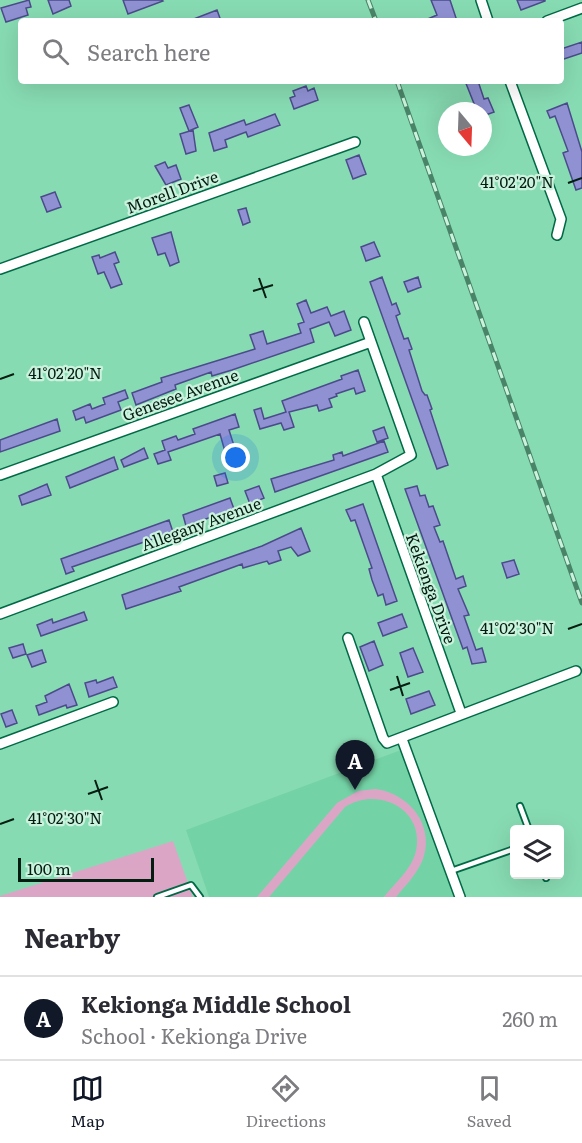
<!DOCTYPE html>
<meta charset="utf-8">
<style>
:root{--surface:#fff;--page:#f7f7f7;--text:#2b2b33;--muted:#7c7c81;--line:#e1e1e2;--accent:#111827}
body{margin:0;font-family:Literata,serif;background:var(--page);color:var(--text)}
.controls{position:absolute;right:18px;bottom:18px;display:grid;overflow:hidden;border-radius:6px;box-shadow:0 6px 24px #0002}
.controls button{width:54px;height:54px;display:grid;place-items:center;padding:0;border:0;border-bottom:2px solid var(--line);background:var(--surface);color:var(--text);font:30px sans-serif}
.compass{position:absolute;left:438px;top:102px;width:54px;height:54px;border-radius:50%;background:var(--surface);box-shadow:0 6px 24px #0002;rotate:161deg}
.scale{position:absolute;left:18px;bottom:15px;width:136px;box-sizing:border-box;padding-left:6px;border:3px solid #031d11;border-top:0;font-size:16px;line-height:21px;white-space:nowrap;color:#031d11;-webkit-text-stroke:4px #caf2dd;paint-order:stroke}
.you{position:absolute;left:236px;top:458px;width:21px;height:21px;margin:-15px;border:4px solid #fff;border-radius:50%;background:#1a73e8;box-shadow:0 0 0 9px #1a73e833}
.badge{display:grid;place-items:center;width:39px;height:39px;border-radius:50%;background:var(--accent);color:#fff;font-size:20px;font-weight:700}
.pin{position:absolute;translate:-50% -50px;filter:drop-shadow(0 2px 3px #0008)}
.pin::after{content:'';position:absolute;top:32px;width:21px;height:18px;background:inherit;clip-path:polygon(0 0,100% 0,50% 100%)}
.list{margin:0;padding:0;list-style:none}
h2{display:flex;justify-content:space-between;align-items:center;height:78px;margin:0;padding:0 24px;font-size:26px}
h2 small{font-size:20px;font-weight:400;color:var(--muted)}
.list li{display:grid;grid-template-columns:39px 1fr auto;gap:18px;align-items:center;box-sizing:border-box;height:84px;padding:0 24px;border-top:2px solid var(--line)}
.list b{display:block;font-size:22px;white-space:nowrap}
.list p{margin:0;font-size:20px;white-space:nowrap;color:var(--muted)}
.list em{font-size:20px;font-style:normal;color:var(--muted)}
.icon{flex:none;width:33px;height:33px;fill:none;stroke:currentColor;stroke-width:2;stroke-linecap:round;stroke-linejoin:round}
.map{position:relative;flex:none;width:582px;height:897px;overflow:hidden}
.search{position:absolute;background:var(--surface);box-shadow:0 6px 24px #0002;left:18px;right:18px;top:18px;height:66px;display:flex;align-items:center;gap:15px;box-sizing:border-box;padding:0 21px;border-radius:6px;color:var(--muted);font-size:22px}
.sheet{height:162px;background:var(--surface)}
nav{display:flex;justify-content:space-around;align-items:center;box-sizing:border-box;height:84px;border-top:2px solid var(--line);background:var(--surface);font-size:16px;color:var(--muted)}
nav a{display:grid;justify-items:center;gap:3px}
nav .on{color:var(--accent)}
.map>svg:first-child{display:block}
.built{fill:#74d3a6}
.green{fill:#dba6c6}
.building{fill:#8f91d3;stroke:#4b4b8a;stroke-width:1.5}
.lines{fill:none;stroke-linecap:round;stroke-linejoin:round}
.lane-casing{stroke:#006946;stroke-width:8}
.street-casing{stroke:#006946;stroke-width:12}
.lane{stroke:#fff;stroke-width:4.5}
.street{stroke:#fff;stroke-width:9}
.rail-casing{stroke:#4a8468;stroke-width:5}
.rail{stroke:#caf2dd;stroke-width:3;stroke-dasharray:9;stroke-linecap:butt}
.ticks{fill:none;stroke:#031d11;stroke-width:2}
.labels{text-anchor:middle;dominant-baseline:central;stroke-width:4.5;stroke-linejoin:round;paint-order:stroke}
.street-label{font-size:16px;fill:#031d11;stroke:#caf2dd}
.ticks-label{font-size:15px;text-anchor:middle;fill:#031d11;stroke:#caf2dd;stroke-width:4.5;stroke-linejoin:round;paint-order:stroke}
</style>
<div class="map">
<svg width="582" height="897" viewBox="0 0 582 897">
<rect width="100%" height="100%" fill="#87dbb2"/>
<path class="built" d="M401 750 455 897H209L186 830Z"/>
<path class="green" d="M375 789C408 793 435 824 423 859 417 874 406 885 396 897H384C395 883 412 869 416 851 425 809 378 786 345 807L269 897H257L337 803 358 791Z
M173 841 193 897H0V896Z"/>
<path class="building" d="M29 0 31 7 26 8 28 15 6 22 1 8Z
M48 0H69L71 6 53 14Z
M123 0H162L163 1 128 14Z
M431 0H450L457 21H423L437 15Z
M517 0H545V1L521 10Z
M217 10 221 21H191V20Z
M582 42V53L561 60V49Z
M465 81H478L484 99 488 98 494 112 483 116V111H477Z
M306 86 308 91 314 88 318 100 294 109 290 98 295 96 293 91Z
M567 103 582 152V188L576 190 563 153 568 151 555 116 550 118 547 111Z
M189 105 198 127 189 131 180 108Z
M275 114 280 125 248 137 246 132 225 140 227 147 214 151 209 133 244 120 246 125Z
M193 130 196 151 186 154 180 134Z
M359 155 366 174 353 179 346 160Z
M165 162 168 168 176 165 181 179 166 185 155 166Z
M55 192 61 207 47 212 41 197Z
M246 208 250 222 243 225 238 210Z
M171 232 179 262 170 266 165 253 158 255 152 238Z
M374 242 380 256 366 261 361 247Z
M115 252 119 262 114 264 122 284 111 288 104 272 98 274 92 257 99 255 100 258Z
M382 277 392 305 396 303 400 314 396 316 399 325 404 339 408 338 412 349 409 350 422 391 425 395H427L432 409 430 410 448 465 437 469 370 282Z
M418 277 421 287 408 292 404 282Z
M306 300 311 313 327 307 331 316 344 311 351 330 335 336 329 322 310 329 314 342 232 370 212 376 211 372 175 385 176 389 136 405 132 393 162 382 161 378 255 349 250 335 263 331 267 344 301 333 298 324 304 322 297 304Z
M358 370 365 391 356 394 354 388 336 394 337 396 329 399 332 407 319 411 317 405 289 412 294 427 284 430 281 423 260 429 254 410 261 408 264 419 286 412 282 401 342 379 341 376Z
M125 390 128 398 118 402 121 410 86 423 84 417 76 420 73 411 90 404 92 409 105 404 103 398Z
M235 414 239 427 229 430 236 452 226 455 220 434 168 452 171 460 158 464 154 454 165 450 162 441 176 436 178 440 195 434 193 429Z
M57 419 60 431 0 452V440Z
M384 427 388 438 377 442 373 431Z
M384 441 388 452 275 492 271 479 334 460 333 455 342 452 343 456Z
M144 448 148 458 124 467 121 460Z
M114 457 118 469 70 488 66 477Z
M225 473 228 483 217 486 214 476Z
M47 484 51 495 22 505 19 496Z
M259 486 264 498 250 504 245 491Z
M417 486 420 496 425 495 429 507 433 506 440 525 434 527 440 542 443 541 456 579 463 576 466 586 458 589 469 615 464 616 476 650 482 648 486 662 472 664 467 647 463 649 405 489Z
M230 498 234 509 186 526 183 515Z
M363 504 397 601 386 605 383 594 378 596 372 580 369 569 372 568 355 520 351 521 346 510Z
M169 520 173 532 72 567 74 571 66 574 61 559Z
M301 528 310 551 298 556 291 547 278 551 281 560 269 564 267 561 243 568 242 564 179 587 181 591 126 609 122 595 262 546Z
M514 560 519 574 507 578 502 563Z
M84 612 87 620 41 636 37 625 52 619 53 623Z
M402 614 407 627 383 636 378 623Z
M374 641 383 665 369 671 360 647Z
M23 644 26 654 13 658 9 648Z
M413 648 423 672 408 677 400 653Z
M42 650 46 662 32 667 27 655Z
M113 677 117 687 89 697 85 683 96 680 97 683Z
M69 684 77 705 67 708 66 705 39 715 36 706 47 702 45 696Z
M429 691 435 705 411 714 406 699Z
M12 710 17 723 6 727 1 714Z"/>
<g class="lines">
<defs>
<path id="lane" d="M520 806 529 830
M451 871 514 849
M545 874 546 878
M157 897 191 885 200 897"/>
<path id="street" d="M481 0 488 21
M547 21 582 8
M510 81 561 219 557 235
M0 269 355 142
M376 474 461 713
M0 475 371 342
M0 614 376 474 411 455 364 322
M348 638 383 738 387 743 576 671
M402 739 460 897
M0 744 113 702"/>
</defs>
<use href="#lane" class="lane-casing"/>
<use href="#street" class="street-casing"/>
<use href="#lane" class="lane"/>
<use href="#street" class="street"/>
<defs>
<path id="rail" d="M368 0 376 21
M397 81 582 603"/>
</defs>
<use href="#rail" class="rail-casing"/>
<use href="#rail" class="rail"/>
</g>
<path class="ticks" d="M568 183 582 178M259 278 266 298M253 291 273 285M0 379 14 374M568 629 582 624M397 676 403 696M390 690 410 683M95 780 102 800M88 794 108 787M0 824 14 819"/>
<g class="labels">
<g class="street-label">
<text transform="translate(172 191) rotate(-20)">Morell Drive</text>
<text transform="translate(180 394) rotate(-20)">Genesee Avenue</text>
<text transform="translate(201 523) rotate(-20)">Allegany Avenue</text>
<text transform="translate(432 588) rotate(70)">Kekienga Drive</text>
</g>
</g>
<g class="ticks-label">
<text x="517" y="188">41°02'20"N</text>
<text x="65" y="379">41°02'20"N</text>
<text x="517" y="634">41°02'30"N</text>
<text x="65" y="824">41°02'30"N</text>
</g>
</svg>
<div class="controls">
<button><svg class="icon" aria-label="layers" viewBox="0 0 24 24"><path d="M12 4l9 5-9 5-9-5zM3 14l9 5 9-5"/></svg></button>
</div>
<svg class="compass" viewBox="-18 -18 36 36"><path d="M0-13l5 13h-10z" fill="#e53935"/><path d="M0 13l5-13h-10z" fill="#7c7c81"/></svg>
<div class="scale">100 m</div>
<div class="you"></div>
<div class="pin badge" style="left:355px;top:790px">A</div>
<div class="search"><svg class="icon" aria-label="search" viewBox="0 0 24 24"><circle cx="10" cy="10" r="6"/><path d="M15 15l6 6"/></svg>Search here</div>
</div>
<section class="sheet">
<h2>Nearby<small></small></h2>
<ul class="list">
<li><span class="badge">A</span><div><b>Kekionga Middle School</b><p>School · Kekionga Drive</p></div><em>260 m</em></li>
</ul>
</section>
<nav>
<a class="on"><svg class="icon" aria-label="map" viewBox="0 0 24 24"><path d="M3 6l6-2 6 2 6-2v14l-6 2-6-2-6 2zM9 4v14M15 6v14"/></svg>Map</a>
<a><svg class="icon" aria-label="directions" viewBox="0 0 24 24"><path d="M12 3l9 9-9 9-9-9zM9 14v-3h6M13 9l2 2-2 2"/></svg>Directions</a>
<a><svg class="icon" aria-label="saved" viewBox="0 0 24 24"><path d="M7 4h10v16l-5-4-5 4z"/></svg>Saved</a>
</nav>
